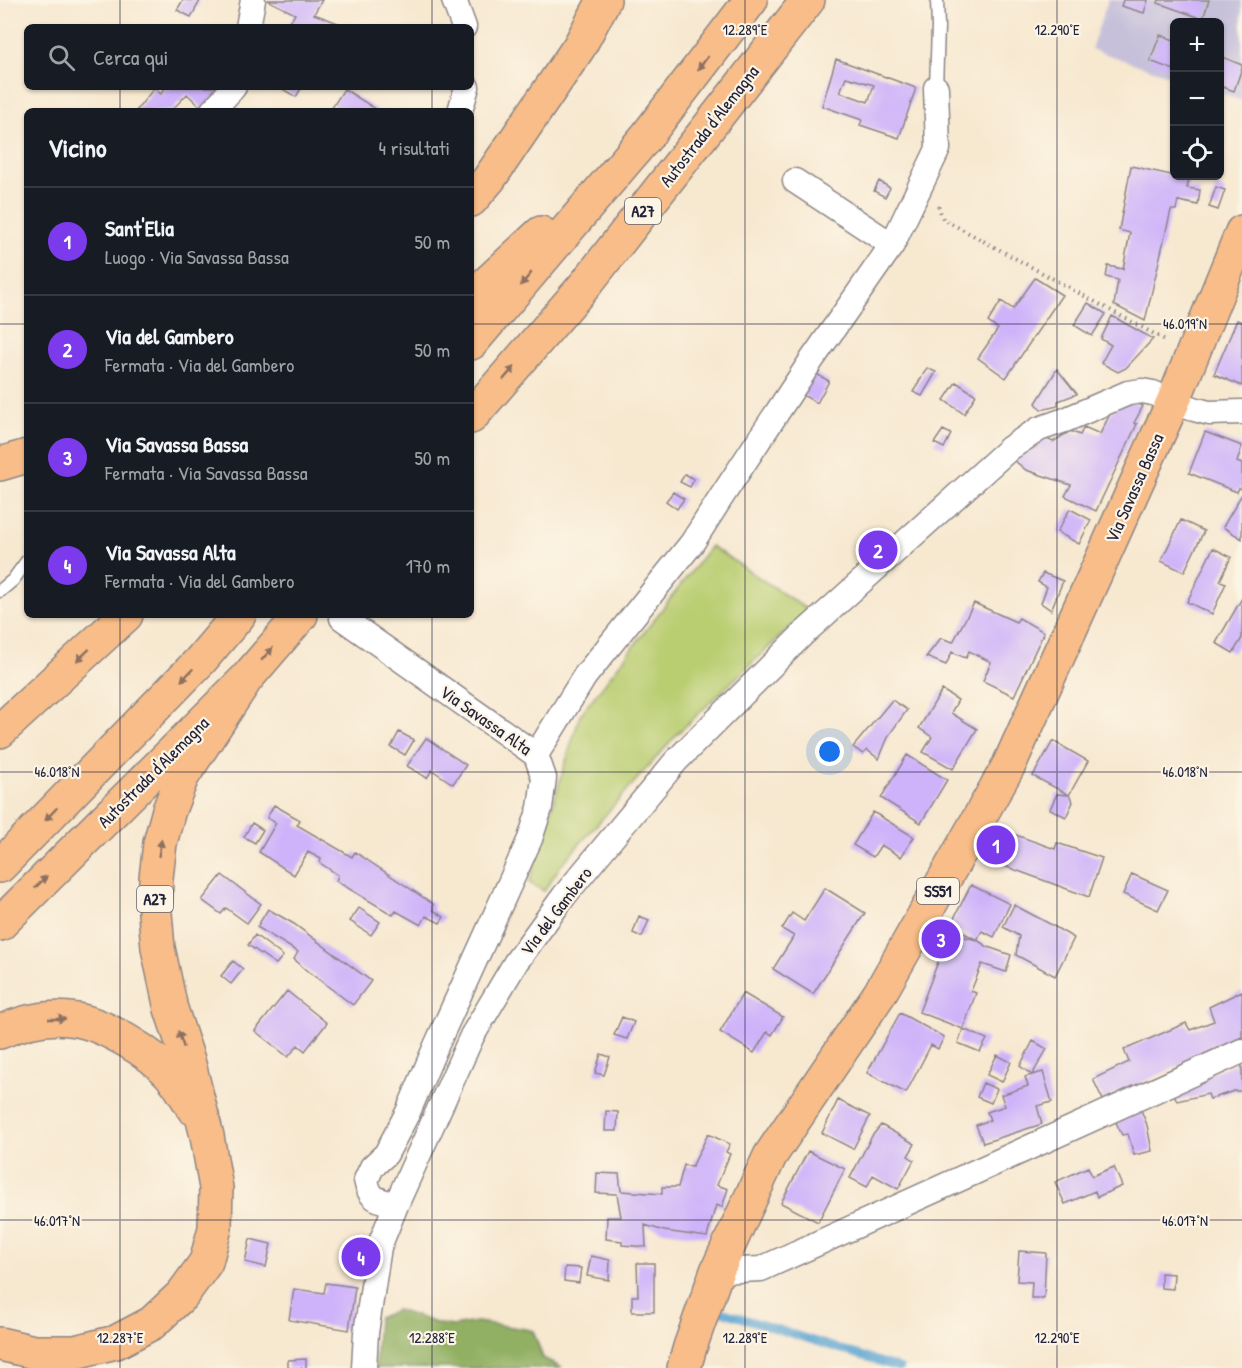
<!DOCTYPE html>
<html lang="it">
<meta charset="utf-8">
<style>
:root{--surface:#171b24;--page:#242831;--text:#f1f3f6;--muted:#9ea1a6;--line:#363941;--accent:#7c3aed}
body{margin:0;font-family:"Patrick Hand",sans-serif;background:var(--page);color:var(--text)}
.controls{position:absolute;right:18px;top:18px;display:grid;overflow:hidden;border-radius:9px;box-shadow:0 2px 4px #0004}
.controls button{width:54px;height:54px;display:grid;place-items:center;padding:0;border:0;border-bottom:2px solid var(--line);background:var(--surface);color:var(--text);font:30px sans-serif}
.you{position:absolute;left:830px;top:752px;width:21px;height:21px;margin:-15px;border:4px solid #fff;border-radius:50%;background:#1a73e8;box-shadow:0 0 0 9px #1a73e833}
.badge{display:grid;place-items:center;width:39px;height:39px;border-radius:50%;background:var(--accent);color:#fff;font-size:20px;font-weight:700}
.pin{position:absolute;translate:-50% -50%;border:3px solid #fff;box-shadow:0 2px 6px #0006}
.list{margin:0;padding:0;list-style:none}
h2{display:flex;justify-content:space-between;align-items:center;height:78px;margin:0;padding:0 24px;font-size:26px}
h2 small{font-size:20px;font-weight:400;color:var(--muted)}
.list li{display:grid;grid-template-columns:39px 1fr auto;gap:18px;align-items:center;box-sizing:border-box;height:108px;padding:0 24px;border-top:2px solid var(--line)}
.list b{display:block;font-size:22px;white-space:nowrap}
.list p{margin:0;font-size:20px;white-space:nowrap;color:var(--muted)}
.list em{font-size:20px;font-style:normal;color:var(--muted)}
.icon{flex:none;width:33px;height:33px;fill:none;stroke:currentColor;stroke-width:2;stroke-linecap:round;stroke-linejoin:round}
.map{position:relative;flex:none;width:1242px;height:1368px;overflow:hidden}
.search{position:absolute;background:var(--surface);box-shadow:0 2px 4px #0004;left:24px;top:24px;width:450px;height:66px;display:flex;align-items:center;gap:15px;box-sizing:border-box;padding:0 21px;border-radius:9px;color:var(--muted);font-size:22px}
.panel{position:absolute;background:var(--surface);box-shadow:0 2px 4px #0004;left:24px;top:108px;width:450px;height:510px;border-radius:9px}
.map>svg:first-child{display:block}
.industrial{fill:#c6c0da}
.green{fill:#b9cd71;stroke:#6e7856;stroke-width:1.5}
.forest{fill:#92b063;stroke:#5a694f;stroke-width:1.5}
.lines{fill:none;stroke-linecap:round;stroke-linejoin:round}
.stream{stroke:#59a3d1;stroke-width:8}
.building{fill:#ceb2fa;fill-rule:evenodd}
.service-casing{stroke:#8c8586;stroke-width:15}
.minor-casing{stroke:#8c8586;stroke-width:27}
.primary-casing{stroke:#8c8586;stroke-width:36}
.motorway-casing{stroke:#8c8586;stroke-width:36}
.path{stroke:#8c8586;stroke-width:4;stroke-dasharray:1.5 4.5;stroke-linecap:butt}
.service{stroke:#fff;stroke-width:12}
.minor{stroke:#fff;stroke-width:24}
.primary{stroke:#f8bd88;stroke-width:33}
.motorway{stroke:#f8bd88;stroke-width:33}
.oneway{fill:#8d7062}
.ticks{fill:none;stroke:#22223b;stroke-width:1.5;stroke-opacity:0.45}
.labels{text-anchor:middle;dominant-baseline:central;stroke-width:4.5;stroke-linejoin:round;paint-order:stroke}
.shield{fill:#fcf5e5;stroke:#63616e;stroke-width:1.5}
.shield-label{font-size:16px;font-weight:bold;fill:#22223b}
.street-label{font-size:18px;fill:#22223b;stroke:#fcf5e5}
.ticks-label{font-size:15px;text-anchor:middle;fill:#22223b;stroke:#fcf5e5;stroke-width:4.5;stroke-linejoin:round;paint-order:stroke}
</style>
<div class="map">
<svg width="1242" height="1368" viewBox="0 0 1242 1368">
<rect width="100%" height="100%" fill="#fcf5e5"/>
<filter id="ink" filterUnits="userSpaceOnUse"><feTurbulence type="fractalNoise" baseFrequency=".0167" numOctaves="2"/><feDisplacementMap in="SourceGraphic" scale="12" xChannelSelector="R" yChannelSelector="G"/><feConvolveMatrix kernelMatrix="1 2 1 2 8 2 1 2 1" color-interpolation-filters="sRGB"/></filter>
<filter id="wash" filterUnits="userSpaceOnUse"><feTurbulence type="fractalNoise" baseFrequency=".008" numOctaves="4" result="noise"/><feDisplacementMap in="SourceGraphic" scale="24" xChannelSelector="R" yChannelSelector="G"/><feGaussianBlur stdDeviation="1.35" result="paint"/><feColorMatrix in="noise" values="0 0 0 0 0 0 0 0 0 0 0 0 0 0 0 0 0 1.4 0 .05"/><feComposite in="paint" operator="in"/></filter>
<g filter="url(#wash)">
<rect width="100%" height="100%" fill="#f7e8d0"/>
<path class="industrial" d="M1108 0H1242V101L1220 93V22H1174V77L1091 49Z"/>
<path class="green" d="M711 546 808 610 678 733 561 865 544 891 529 883 580 715Z"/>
<path class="forest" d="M397 1310 439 1324 453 1326 477 1322 525 1329 533 1331 543 1358 562 1368H375L378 1318Z"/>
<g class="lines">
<path class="stream" d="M723 1312 900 1368"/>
</g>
<g id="blocks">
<path class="building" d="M183 0 200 1 191 17 177 10Z
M267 0H322L314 14 341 24 339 27H287L295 14Z
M1123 0H1148L1144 13 1121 6Z
M1159 0H1209L1203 19 1158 3Z
M1160 35 1174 40V70L1150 61Z
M1220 56 1242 65V68L1234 91 1220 86Z
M836 59 916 88 899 138 860 125 862 120 822 106ZM846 77 874 85 868 102 840 92Z
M166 87H228L204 110 187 94 171 111H136L154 88 161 94Z
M279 87H302L296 97Z
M344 89 379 111H330Z
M1131 166 1189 179 1187 188 1200 190 1198 205 1178 201 1176 210H1171L1145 321 1114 305 1118 280 1106 277 1108 266 1123 269 1130 233 1119 230Z
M879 181 890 188 885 197 874 191Z
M1216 187 1225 190 1218 210 1209 207Z
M1035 278 1062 295 1006 378 978 358 998 329 988 322 1001 301 1013 309Z
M1088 303 1106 314 1092 336 1074 325Z
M1112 316 1153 339 1126 368 1118 372 1101 363 1111 345 1101 339Z
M1237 320 1242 322V386L1214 374Z
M927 368 936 372 922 396 913 392Z
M1057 369 1077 394 1058 401V406L1041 410 1036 403Z
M809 370 829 381 817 403 797 392Z
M956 382 976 395 964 414 944 400Z
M1127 399 1143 406 1134 423 1137 424 1096 511 1065 496 1071 485 1026 470 1009 456 1041 436 1053 442 1070 431 1080 435 1084 427 1100 434 1111 412Z
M943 430 951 434 944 448 934 443Z
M1205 432 1242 446 1237 462 1242 464V489L1239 488 1237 492 1189 473Z
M685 474 694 479 690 487 680 482Z
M673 492 684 499 677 509 666 501Z
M1242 494V539L1223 527Z
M1070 509 1091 520 1079 544 1057 532Z
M1181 520 1204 531 1184 572 1161 561Z
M1213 548 1231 557 1220 581 1226 583 1212 614 1187 602Z
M1043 573 1063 581 1051 610 1041 603 1047 587 1038 582Z
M1242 598V638L1233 653 1216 643Z
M974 603 1016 622 1019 618 1044 632 1014 696 983 681 991 662 969 651 966 658 952 652 946 665 926 657 941 638 953 642Z
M942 690 958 700 951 713 977 729 953 769 923 752 932 737 919 728Z
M892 700 907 710 889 735 879 759 867 750 863 754 853 747Z
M399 732 414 740 405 755 391 747Z
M426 738 466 765 453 784 432 770 427 778 407 766Z
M1053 741 1088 761 1069 795 1033 776Z
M907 755 947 780 921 823 881 798Z
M1057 794 1069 795 1073 802 1066 817 1050 809Z
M274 805 300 820 297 825 352 857 355 852 433 904V910L444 917 440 923 426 916 421 925 396 911 393 915 336 881 338 875 320 863 321 859 308 852 294 875 259 852 276 823 267 818Z
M873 812 914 837 901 857 881 845 873 857 853 845Z
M252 823 263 830 255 843 244 837Z
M1002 830 1055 849 1057 843 1102 858 1089 897 991 861Z
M1132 874 1168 890 1158 910 1123 894Z
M222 875 261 904 247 923 226 908 221 914 202 900Z
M971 885 1010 904 994 937 982 931 977 940 950 926Z
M825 888 865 913 813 994 773 969 794 936 782 929 792 913 804 921Z
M1014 905 1050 924 1074 938 1055 976 1016 955 1019 936 1003 927Z
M359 908 380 922 371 935 350 921Z
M268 909 294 924 371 981 353 1005 306 970 294 959 298 952 257 927Z
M639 916 649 920 642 937 633 933Z
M949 933 977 940 988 947 1011 955 1006 972 982 964 971 991 976 993 963 1029 919 1012Z
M255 935 283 956 276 964 248 945Z
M233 961 243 969 231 984 221 976Z
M287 991 327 1023 305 1051 298 1045 288 1057 255 1031Z
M1242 991V1037L1103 1100 1093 1079 1129 1062 1124 1050 1186 1023 1190 1030 1214 1021 1209 1007Z
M743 993 783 1017 772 1035 767 1032 754 1053 720 1032Z
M900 1013 944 1037 938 1049 931 1045 906 1093 867 1073Z
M622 1017 634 1022 627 1039 614 1035Z
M963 1029 987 1039 980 1052 958 1043Z
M1033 1041 1047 1049 1032 1075 1043 1072 1052 1102 1037 1106 1042 1124 983 1143 976 1125 990 1120 987 1112 1005 1106 1001 1095 1028 1086 1025 1077 1032 1075 1020 1066Z
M601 1054 610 1057 604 1075 595 1073Z
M997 1055 1011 1062 1002 1082 987 1075Z
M1242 1061V1091H1234L1210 1099 1208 1094 1177 1101 1171 1087H1184L1204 1083 1202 1076Z
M983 1083 997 1089 991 1103 977 1097Z
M838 1100 870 1116 853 1149 822 1133Z
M1139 1105 1147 1125 1152 1151 1134 1155 1128 1134 1122 1135 1113 1116Z
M606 1111 618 1112 617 1131H605Z
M881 1125 915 1144 908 1156 914 1160 898 1189 873 1175 867 1187 850 1178 872 1136Z
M708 1134 730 1144 726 1152 730 1154 717 1185 728 1189 722 1207 716 1205 707 1237 664 1231 645 1225 646 1247 622 1245V1241L606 1239 607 1217H621L617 1194 596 1193 597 1173 619 1174 621 1191 662 1194V1187H678L684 1165 692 1167Z
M808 1151 845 1169 818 1222 781 1203Z
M1088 1167 1092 1176 1114 1167 1122 1186 1097 1197 1095 1191 1065 1204 1055 1182Z
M250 1239 271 1244 266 1267 245 1262Z
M1019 1251 1046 1253 1044 1298H1031L1032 1282 1017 1281Z
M591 1256 610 1260 609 1280 587 1276Z
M637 1263H654V1312H632V1296H638Z
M565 1267 581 1268 579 1283 564 1281Z
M1161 1273 1174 1274 1173 1289 1161 1288Z
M326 1283 355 1287 349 1330 289 1320 294 1289 324 1293Z
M306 1359V1368H288V1360Z"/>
</g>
</g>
<g filter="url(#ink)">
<use href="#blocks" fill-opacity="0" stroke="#8c8586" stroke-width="1.5"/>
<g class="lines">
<defs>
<path id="service" d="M936 88 938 27 937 0
M0 591 13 580 27 561"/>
<path id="minor" d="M454 0 464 27
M248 27 253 0
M212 111 234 87
M460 111 467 87
M795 181 892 245
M342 618 536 755 544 778 540 808 530 839 436 1046 408 1112 386 1154 372 1167 366 1180C370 1201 378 1199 396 1205
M536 755 585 676 692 543 722 496 811 361 892 245 938 149 936 88
M717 1271 761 1269 1242 1051
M364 1368 366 1333 379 1247 396 1205 472 1036 516 962 564 896 676 761 803 634 1010 448 1039 429 1065 420 1128 393 1142 391 1153 393 1173 402 1194 409 1209 413 1242 412"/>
<path id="primary" d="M684 1368 690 1347 717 1271 770 1156 880 993 1009 765 1173 402 1242 232"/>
<path id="motorway" d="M471 200 489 179 579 47 604 0
M471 298 541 233
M471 343 646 137 751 0
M471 417 585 285 808 0
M0 464 27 456
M0 731 126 615
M0 866 200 661 239 615
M0 924 246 679 301 615
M0 1032C24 1021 51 1015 77 1020 105 1025 150 1052 169 1073 179 1083 186 1096 193 1108
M0 1344 34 1352H75L116 1342 152 1323 182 1295 206 1262 215 1228 216 1188 207 1136 188 1060 171 1009 158 948 155 913 156 878 160 843 169 810 182 777 246 679"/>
</defs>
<use href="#service" class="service-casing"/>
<use href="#minor" class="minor-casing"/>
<use href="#primary" class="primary-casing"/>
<use href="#motorway" class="motorway-casing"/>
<path class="path" d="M938 206 943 219 1167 341"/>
<use href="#service" class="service"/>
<use href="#minor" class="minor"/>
<use href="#primary" class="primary"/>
<use href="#motorway" class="motorway"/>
</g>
<defs><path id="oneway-solid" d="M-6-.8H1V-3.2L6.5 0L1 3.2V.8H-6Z" transform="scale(1.5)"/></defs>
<g class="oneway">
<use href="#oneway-solid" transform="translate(703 63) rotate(127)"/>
<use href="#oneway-solid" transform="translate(526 279) rotate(130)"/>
<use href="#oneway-solid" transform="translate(509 373) rotate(-49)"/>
<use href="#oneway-solid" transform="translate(267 654) rotate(-49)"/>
<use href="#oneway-solid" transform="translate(83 655) rotate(137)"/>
<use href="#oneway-solid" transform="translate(187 675) rotate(134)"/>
<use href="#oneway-solid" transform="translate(51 814) rotate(134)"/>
<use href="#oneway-solid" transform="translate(160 848) rotate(-80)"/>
<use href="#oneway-solid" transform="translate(41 882) rotate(-45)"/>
<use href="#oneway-solid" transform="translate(57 1019)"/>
<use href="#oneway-solid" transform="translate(181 1039) rotate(-108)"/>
</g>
</g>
<path class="ticks" d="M120 0V27M432 0V27M745 0V1368M1057 0V1368M120 87V111M432 87V111M0 324H27M471 324H1242M120 615V1368M432 615V1368M0 772H1242M0 1220H1242"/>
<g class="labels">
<g class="shield">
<rect x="625" y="198" width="36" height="26" rx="4.5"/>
<rect x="917" y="878" width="42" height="26" rx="4.5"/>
<rect x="137" y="886" width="36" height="26" rx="4.5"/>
</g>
<g class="shield-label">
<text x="643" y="211">A27</text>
<text x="938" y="891">SS51</text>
<text x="155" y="899">A27</text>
</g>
<g class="street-label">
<text transform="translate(709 126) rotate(-52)">Autostrada d'Alemagna</text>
<text transform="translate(1134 488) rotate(-66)">Via Savassa Bassa</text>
<text transform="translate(486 720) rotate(35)">Via Savassa Alta</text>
<text transform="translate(153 772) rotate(-45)">Autostrada d'Alemagna</text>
<text transform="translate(556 911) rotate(-53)">Via del Gambero</text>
</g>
</g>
<g class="ticks-label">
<text x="745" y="35">12.289°E</text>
<text x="1057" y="35">12.290°E</text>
<text x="1185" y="329">46.019°N</text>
<text x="57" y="777">46.018°N</text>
<text x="1185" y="777">46.018°N</text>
<text x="57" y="1226">46.017°N</text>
<text x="1185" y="1226">46.017°N</text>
<text x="120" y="1343">12.287°E</text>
<text x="432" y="1343">12.288°E</text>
<text x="745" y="1343">12.289°E</text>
<text x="1057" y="1343">12.290°E</text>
</g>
</svg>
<div class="controls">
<button>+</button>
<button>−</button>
<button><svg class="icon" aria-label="locate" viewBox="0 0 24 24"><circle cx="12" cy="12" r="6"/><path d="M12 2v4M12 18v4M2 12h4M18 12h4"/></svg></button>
</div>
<div class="you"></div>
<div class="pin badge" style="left:996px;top:845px">1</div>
<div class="pin badge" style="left:878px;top:550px">2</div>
<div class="pin badge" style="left:941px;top:939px">3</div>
<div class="pin badge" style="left:361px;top:1257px">4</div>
<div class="search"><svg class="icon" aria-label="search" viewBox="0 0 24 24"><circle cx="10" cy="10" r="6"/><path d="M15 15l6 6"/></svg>Cerca qui</div>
<section class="panel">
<h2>Vicino<small>4 risultati</small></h2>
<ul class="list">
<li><span class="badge">1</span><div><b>Sant'Elia</b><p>Luogo · Via Savassa Bassa</p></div><em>50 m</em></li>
<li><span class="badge">2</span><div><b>Via del Gambero</b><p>Fermata · Via del Gambero</p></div><em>50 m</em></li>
<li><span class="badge">3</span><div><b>Via Savassa Bassa</b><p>Fermata · Via Savassa Bassa</p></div><em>50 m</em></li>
<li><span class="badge">4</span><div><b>Via Savassa Alta</b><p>Fermata · Via del Gambero</p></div><em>170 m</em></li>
</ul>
</section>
</div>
